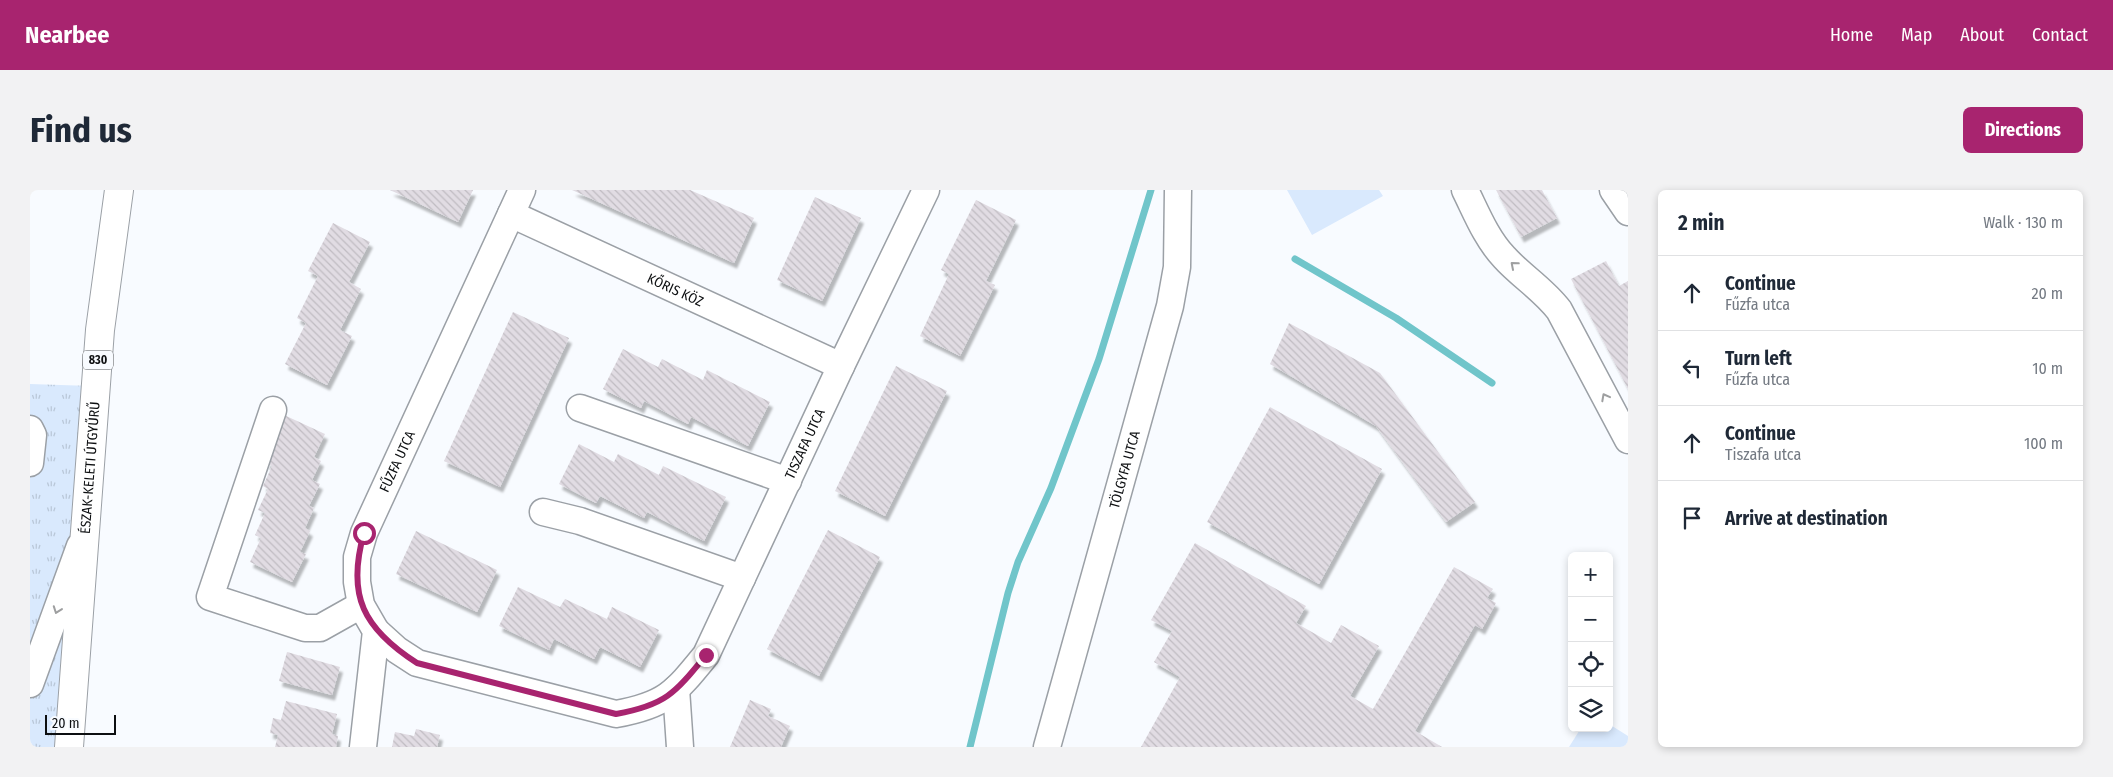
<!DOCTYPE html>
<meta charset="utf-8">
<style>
:root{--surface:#fff;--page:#f2f2f3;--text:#1f2937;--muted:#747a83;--line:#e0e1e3;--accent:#a8246f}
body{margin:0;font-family:"Fira Sans Condensed",sans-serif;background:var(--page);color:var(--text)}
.controls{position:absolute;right:15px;bottom:15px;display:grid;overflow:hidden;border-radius:8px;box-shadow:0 2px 8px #0003}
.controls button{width:45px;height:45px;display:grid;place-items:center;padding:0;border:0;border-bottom:1px solid var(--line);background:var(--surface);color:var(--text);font:25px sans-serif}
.scale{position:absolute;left:15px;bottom:12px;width:71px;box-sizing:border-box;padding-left:5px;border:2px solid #0d0f11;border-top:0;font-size:14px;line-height:18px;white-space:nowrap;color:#0d0f11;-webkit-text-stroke:4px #f8fbff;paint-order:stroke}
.stop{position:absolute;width:15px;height:15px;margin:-11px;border:4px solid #a8246f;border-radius:50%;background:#fff}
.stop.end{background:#a8246f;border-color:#fff;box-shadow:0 1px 5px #0008}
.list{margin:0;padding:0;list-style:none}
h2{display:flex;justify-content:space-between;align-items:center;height:65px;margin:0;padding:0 20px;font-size:21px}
h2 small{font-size:16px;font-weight:400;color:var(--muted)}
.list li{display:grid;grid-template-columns:32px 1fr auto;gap:15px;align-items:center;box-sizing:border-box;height:75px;padding:0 20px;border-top:1px solid var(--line)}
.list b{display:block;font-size:19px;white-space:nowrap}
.list p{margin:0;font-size:16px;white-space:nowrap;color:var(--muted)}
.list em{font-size:16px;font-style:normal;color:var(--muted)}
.icon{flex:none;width:28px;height:28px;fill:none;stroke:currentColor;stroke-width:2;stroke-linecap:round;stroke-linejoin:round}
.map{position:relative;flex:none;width:1598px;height:557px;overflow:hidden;border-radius:8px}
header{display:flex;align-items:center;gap:30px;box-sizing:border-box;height:70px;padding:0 25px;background:var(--accent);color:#fff}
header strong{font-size:24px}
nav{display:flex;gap:28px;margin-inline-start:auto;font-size:18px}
.intro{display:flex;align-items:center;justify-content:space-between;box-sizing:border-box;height:120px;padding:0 30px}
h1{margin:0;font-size:35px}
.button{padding:12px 22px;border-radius:8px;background:var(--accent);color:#fff;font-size:18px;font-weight:700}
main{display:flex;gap:30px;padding:0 30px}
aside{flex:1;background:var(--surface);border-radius:8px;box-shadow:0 2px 8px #0003}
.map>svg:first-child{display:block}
.grass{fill:url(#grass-tufts)}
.park{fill:#d9e9fd}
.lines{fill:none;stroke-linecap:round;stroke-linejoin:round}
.stream{stroke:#70c5ca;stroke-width:7}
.building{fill:url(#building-back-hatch);filter:url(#shadow)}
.minor-casing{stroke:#9ba0a6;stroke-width:29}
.major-casing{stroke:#9ba0a6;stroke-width:30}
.minor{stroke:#fff;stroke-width:26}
.major{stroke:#fff;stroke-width:28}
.oneway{stroke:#9e9fa0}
.route{stroke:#a8246f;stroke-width:6}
.labels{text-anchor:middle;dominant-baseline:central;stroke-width:5;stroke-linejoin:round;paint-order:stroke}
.shield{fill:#f8fbff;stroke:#545658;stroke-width:1}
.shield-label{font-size:12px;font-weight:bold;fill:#0d0f11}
.street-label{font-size:14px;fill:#0d0f11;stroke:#f8fbff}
</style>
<header>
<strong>Nearbee</strong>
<nav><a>Home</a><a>Map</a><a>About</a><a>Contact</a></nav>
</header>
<div class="intro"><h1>Find us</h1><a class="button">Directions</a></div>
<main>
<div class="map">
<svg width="1598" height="557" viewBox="0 0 1598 557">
<defs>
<pattern id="grass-tufts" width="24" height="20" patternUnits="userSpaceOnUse" patternTransform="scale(1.25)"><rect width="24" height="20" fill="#d9e9fd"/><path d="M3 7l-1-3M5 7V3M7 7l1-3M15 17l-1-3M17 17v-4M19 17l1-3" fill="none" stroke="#b9c7d8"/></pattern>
<pattern id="building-back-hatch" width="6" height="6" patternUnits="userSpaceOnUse" patternTransform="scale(1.25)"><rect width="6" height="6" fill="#e1dce3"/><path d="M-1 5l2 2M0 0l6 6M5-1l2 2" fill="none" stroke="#c0bcc2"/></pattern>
<filter id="shadow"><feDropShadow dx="3" dy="5.5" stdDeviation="1" flood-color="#0004"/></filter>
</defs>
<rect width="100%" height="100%" fill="#f8fbff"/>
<path class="grass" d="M0 194 61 196 33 557H0Z"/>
<path class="park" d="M1257 0H1349L1353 6 1282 45Z
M1579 534 1598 546V557H1539L1551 538H1579Z"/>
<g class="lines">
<path class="stream" d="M1265 69 1366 128 1462 193
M940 557 978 403 988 372 1021 298 1069 169 1121 0"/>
</g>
<path class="building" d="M360 0H443L428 32Z
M542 0H660L724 28 704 73Z
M1466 0H1512L1527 28 1491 47Z
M785 7 831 28 792 111 747 90Z
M946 10 986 30 956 91 965 95 930 166 890 146 919 84 911 80Z
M303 33 340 52 319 92 331 99 310 140 322 146 297 195 255 174 276 133 267 128 288 86 278 81Z
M1576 71 1589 96 1598 91V199L1541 89Z
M483 122 539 148 470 297 414 271Z
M1259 133 1350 183 1445 312 1416 332 1346 236 1240 174Z
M593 159 628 177 632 169 673 190 677 180 740 212 718 256 661 227 658 234 614 211 611 218 573 199Z
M866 176 917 201 855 326 805 301Z
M1240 217 1352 279 1289 394 1177 332Z
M252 224 295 244 284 267 291 271 282 290 290 294 279 316 284 318 275 338 280 341 270 362 276 364 262 392 220 372 231 348 225 345 235 323 228 320 238 299 233 296 242 276 236 274 247 252 241 249Z
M549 254 584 272 588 264 629 285 633 276 696 307 674 351 617 322 614 328 570 306 566 313 529 294Z
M798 340 850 367 789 486 737 459Z
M386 341 467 380 447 422 366 384Z
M1165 353 1276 416 1266 433 1301 453 1311 435 1349 456 1320 506 1343 519 1424 377 1463 399 1457 408 1466 413 1452 439 1445 435 1385 541 1412 557H1111L1150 487 1124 472 1142 441 1121 430Z
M488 397 530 417 535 409 577 429 582 417 629 440 610 477 570 457 564 469 524 449 519 460 469 436Z
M257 462 310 477 302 505 249 491Z
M720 510 741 519 738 526 760 536 751 557H700Z
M256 511 307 524 302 544 308 546 306 557H245L248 545 240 543 243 528 251 530Z
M386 539 410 545 407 557H362L365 542 384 546Z"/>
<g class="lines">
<defs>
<g id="minor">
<path d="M1435 0C1446 22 1456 48 1474 67 1491 86 1513 99 1529 120L1598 250"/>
<path d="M1583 0 1598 22"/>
<path id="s1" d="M481 24 811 176"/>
<path d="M550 218 758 291"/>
<path d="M243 220 180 407 275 438H290L331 415"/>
<path d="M0 239 3 245 0 273"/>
<path d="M513 322 550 331 712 388"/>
<path id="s2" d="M346 441 367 460 387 473 586 524C636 515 645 503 676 465L811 176 896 0"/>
<path d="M0 494 50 356"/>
<path d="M646 499 650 557"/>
<path id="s3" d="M333 557 346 441 331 415 327 392V367L334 343 492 0"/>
<path id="s4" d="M1017 557 1140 116 1147 77 1148 0"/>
</g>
<g id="major">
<path id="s5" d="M39 557 70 140 89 0"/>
</g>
</defs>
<use href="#minor" class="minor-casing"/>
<use href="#major" class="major-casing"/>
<use href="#minor" class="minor"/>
<use href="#major" class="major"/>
</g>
<defs><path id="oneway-chevron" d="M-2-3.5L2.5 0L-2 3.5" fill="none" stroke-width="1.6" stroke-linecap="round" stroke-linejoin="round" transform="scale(1.25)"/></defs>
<g class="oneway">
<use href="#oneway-chevron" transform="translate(1484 75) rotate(-139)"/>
<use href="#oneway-chevron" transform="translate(1575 207) rotate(-118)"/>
<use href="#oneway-chevron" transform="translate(27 420) rotate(110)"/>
</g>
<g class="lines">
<path class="route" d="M334 343C316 406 334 439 387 473L586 524C636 515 645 503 676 465"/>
</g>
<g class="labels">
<rect class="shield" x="53" y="160.5" width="30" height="19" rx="4"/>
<g class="shield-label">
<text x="68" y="170">830</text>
</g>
<g class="street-label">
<text stroke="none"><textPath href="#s1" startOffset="181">KŐRIS KÖZ</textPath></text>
<text stroke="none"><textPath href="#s2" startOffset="602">TISZAFA UTCA</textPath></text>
<text stroke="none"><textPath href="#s3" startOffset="299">FŰZFA UTCA</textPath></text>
<text stroke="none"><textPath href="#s5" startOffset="280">ÉSZAK-KELETI ÚTGYŰRŰ</textPath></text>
<text stroke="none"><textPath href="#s4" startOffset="288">TÖLGYFA UTCA</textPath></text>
</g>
</g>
</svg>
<div class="controls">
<button>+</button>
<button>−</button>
<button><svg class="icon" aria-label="locate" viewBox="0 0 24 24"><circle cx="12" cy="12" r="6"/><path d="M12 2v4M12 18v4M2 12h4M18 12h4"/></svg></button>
<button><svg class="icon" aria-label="layers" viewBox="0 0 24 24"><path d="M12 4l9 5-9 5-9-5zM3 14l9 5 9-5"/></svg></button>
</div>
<div class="scale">20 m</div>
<div class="stop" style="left:334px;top:343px"></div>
<div class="stop end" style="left:676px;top:465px"></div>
</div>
<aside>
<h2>2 min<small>Walk · 130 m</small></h2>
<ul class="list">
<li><svg class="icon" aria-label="ahead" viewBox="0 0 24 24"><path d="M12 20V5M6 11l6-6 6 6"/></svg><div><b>Continue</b><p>Fűzfa utca</p></div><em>20 m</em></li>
<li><svg class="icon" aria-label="left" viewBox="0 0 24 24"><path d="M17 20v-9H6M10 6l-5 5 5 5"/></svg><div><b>Turn left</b><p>Fűzfa utca</p></div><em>10 m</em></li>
<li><svg class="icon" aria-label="ahead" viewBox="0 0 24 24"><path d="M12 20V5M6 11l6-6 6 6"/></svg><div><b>Continue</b><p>Tiszafa utca</p></div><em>100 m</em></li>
<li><svg class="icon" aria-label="arrive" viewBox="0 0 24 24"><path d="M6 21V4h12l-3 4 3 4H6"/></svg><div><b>Arrive at destination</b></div></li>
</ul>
</aside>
</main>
